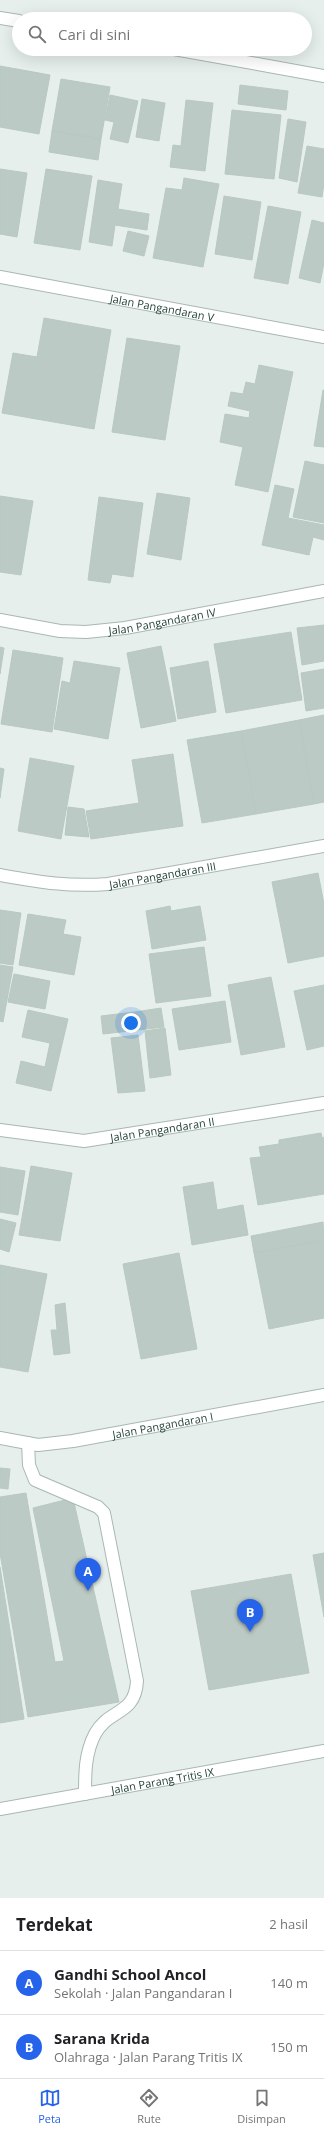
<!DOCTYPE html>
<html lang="id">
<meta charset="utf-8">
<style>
:root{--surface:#fff;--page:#f6f6f6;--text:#202124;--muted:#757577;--line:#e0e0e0;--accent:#2563eb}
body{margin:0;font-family:"Open Sans",sans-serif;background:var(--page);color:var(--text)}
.you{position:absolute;left:131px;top:1023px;width:14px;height:14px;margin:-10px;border:3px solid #fff;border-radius:50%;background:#1a73e8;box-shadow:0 0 0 6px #1a73e833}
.badge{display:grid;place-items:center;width:26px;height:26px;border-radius:50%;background:var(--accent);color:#fff;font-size:13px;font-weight:700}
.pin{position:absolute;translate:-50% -33px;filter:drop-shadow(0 1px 2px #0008)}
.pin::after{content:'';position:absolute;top:21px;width:14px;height:12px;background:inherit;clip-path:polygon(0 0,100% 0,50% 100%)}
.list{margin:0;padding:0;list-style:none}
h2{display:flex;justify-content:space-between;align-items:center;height:52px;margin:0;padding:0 16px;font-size:17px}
h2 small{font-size:13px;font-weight:400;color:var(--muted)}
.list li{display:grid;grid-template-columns:26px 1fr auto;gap:12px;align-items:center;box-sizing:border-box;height:64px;padding:0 16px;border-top:1px solid var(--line)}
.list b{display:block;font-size:15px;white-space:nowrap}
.list p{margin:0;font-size:13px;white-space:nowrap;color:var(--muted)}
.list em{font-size:13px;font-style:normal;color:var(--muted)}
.icon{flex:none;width:22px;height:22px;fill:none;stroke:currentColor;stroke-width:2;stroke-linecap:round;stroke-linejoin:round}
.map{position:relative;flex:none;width:324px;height:1898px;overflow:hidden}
.search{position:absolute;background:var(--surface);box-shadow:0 4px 16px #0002;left:12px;right:12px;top:12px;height:44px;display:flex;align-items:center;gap:10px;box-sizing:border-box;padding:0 14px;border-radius:22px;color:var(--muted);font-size:15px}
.sheet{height:180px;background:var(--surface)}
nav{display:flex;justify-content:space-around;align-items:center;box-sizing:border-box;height:56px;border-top:1px solid var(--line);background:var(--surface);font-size:11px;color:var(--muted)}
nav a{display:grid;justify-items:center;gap:2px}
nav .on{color:var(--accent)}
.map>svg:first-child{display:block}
.building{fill:#bbcac4;stroke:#b8c9c2}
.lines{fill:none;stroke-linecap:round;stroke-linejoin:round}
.lane-casing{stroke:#a8b8b2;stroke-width:14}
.street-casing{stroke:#a8b8b2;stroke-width:14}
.lane{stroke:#fff;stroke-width:12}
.street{stroke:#fff;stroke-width:12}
.labels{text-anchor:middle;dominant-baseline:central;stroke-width:4;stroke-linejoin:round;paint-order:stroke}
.street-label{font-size:11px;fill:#24423a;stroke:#f7fbf9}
</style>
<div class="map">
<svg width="324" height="1898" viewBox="0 0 324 1898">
<rect width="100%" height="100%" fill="#e6efeb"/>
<path class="building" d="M0 66 50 75 39 134 0 127Z
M61 79 110 87 101 139 52 131Z
M240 85 288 91 286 110 238 104Z
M110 95 138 101 128 143 110 139 114 122 105 120Z
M142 99 165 103 159 141 136 137Z
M186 100 213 103 205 171 170 167 173 145 181 146Z
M232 110 281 115 274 179 225 174Z
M288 119 306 122 297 182 279 178Z
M52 131 101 139 98 160 49 152Z
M307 146 324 149V184L322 197 298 193Z
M0 169 27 173 17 237 0 234Z
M46 169 92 176 80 250 34 243Z
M184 178 219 184 203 267 153 258 166 188 182 190Z
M98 180 122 184 118 209 149 214 147 230 115 225 112 246 89 242Z
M224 196 261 202 252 260 215 254Z
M268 206 301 212 288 284 254 278Z
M312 220 324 223V263L320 283 299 278Z
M128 231 149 236 144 256 123 251Z
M44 318 111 330 94 429 2 413 13 353 37 357Z
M127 338 180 346 165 440 112 432Z
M259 365 293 372 268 492 235 485 243 447 220 442 225 414 249 418 250 411 228 406 231 392 243 394 246 382 255 384Z
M323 390H324V447L314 446Z
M305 461 324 465V523L293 517Z
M275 485 294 489 288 518 324 525V540L313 537 309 555 262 545Z
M157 493 190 498 181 560 147 554Z
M0 496 33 501 21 575 0 572Z
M99 497 143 503 133 577 112 574 110 583 88 580Z
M324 625V661L302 665 297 628Z
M291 632 302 700 226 713 214 644Z
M161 646 176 721 141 728 127 653Z
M0 647 4 648 0 674Z
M13 650 63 658 52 732 1 724Z
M74 661 120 668 108 739 54 729 62 681 70 683Z
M208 661 216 712 178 719 170 668Z
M324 669V708L306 711 301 673Z
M324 715V802L314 804 299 720Z
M299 720 314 804 256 814 241 731Z
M241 731 256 814 202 823 187 740Z
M173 754 183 826 91 839 86 811 139 803 132 760Z
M30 758 74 766 61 839 18 831Z
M0 768 4 769 0 798Z
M68 807 84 809 89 837 65 835Z
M318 873 324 904V956L288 963 272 882Z
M170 906 171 911 200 906 206 940 152 949 146 911Z
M0 910 21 913 13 965 0 963Z
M28 914 66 920 63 934 81 937 74 975 19 965Z
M204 947 211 996 156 1003 149 954Z
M0 965 13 967 3 1022 0 1021Z
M14 974 50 981 45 1009 8 1002Z
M271 977 285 1047 241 1055 228 985Z
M324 985V1046L307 1050 294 991Z
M225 1001 231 1042 179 1050 172 1009Z
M161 1008 164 1027 138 1030 135 1012Z
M28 1010 68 1019 51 1091 16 1083 21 1061 45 1067 50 1043 22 1037Z
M135 1012 138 1030 103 1034 101 1016Z
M165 1028 171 1075 150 1078 145 1031Z
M138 1035 145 1091 118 1093 111 1038Z
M321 1133 322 1138 324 1137V1194L258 1205 250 1158 261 1157 259 1147 279 1144V1140Z
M31 1166 72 1173 60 1241 19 1235Z
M0 1167 25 1171 18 1215 0 1212Z
M213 1182 217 1210 243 1205 248 1235 192 1245 183 1187Z
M0 1219 16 1223 9 1252 0 1249Z
M323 1222 324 1240 254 1253 251 1236Z
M324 1240V1318L269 1329 254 1253Z
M179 1253 197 1349 141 1359 123 1264Z
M0 1265 47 1274 28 1372 0 1367Z
M65 1303 70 1353 54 1355 51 1330H57L55 1305Z
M0 1468 10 1469 8 1489 0 1488Z
M26 1493 55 1662 64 1661 33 1508 73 1498 119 1702 28 1717 0 1553V1497Z
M324 1553V1617L313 1555Z
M0 1567 24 1719 0 1723Z
M291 1574 309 1673 209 1690 191 1591Z"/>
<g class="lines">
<defs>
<path id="lane" d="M28 1443 29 1465 35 1480 98 1507 104 1513 137 1681C135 1716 109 1708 95 1734 85 1753 85 1773 85 1794"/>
<g id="street">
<path d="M0 18 19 21"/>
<path d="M174 49 324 76"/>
<path id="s1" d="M0 277 324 337"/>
<path id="s2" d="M0 620 60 631 86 632 125 628 324 591"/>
<path id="s3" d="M0 875C40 882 67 887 108 884L324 846"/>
<path id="s4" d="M0 1130 84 1141 324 1103"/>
<path id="s5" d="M0 1438 38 1445 73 1441 324 1395"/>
<path id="s6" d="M0 1809 324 1751"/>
</g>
</defs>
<use href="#lane" class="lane-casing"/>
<use href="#street" class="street-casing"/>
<use href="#lane" class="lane"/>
<use href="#street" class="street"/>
</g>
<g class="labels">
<g class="street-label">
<text stroke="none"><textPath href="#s1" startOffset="165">Jalan Pangandaran V</textPath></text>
<text stroke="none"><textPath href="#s2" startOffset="164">Jalan Pangandaran IV</textPath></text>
<text stroke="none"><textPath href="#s3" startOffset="164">Jalan Pangandaran III</textPath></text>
<text stroke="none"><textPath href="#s4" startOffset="164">Jalan Pangandaran II</textPath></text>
<text stroke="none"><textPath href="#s5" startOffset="165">Jalan Pangandaran I</textPath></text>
<text stroke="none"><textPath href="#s6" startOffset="165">Jalan Parang Tritis IX</textPath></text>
</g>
</g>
</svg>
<div class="you"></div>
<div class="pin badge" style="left:88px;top:1591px">A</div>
<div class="pin badge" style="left:250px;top:1632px">B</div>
<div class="search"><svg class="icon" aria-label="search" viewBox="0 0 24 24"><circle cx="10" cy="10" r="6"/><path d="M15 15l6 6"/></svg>Cari di sini</div>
</div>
<section class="sheet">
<h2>Terdekat<small>2 hasil</small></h2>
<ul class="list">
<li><span class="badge">A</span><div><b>Gandhi School Ancol</b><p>Sekolah · Jalan Pangandaran I</p></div><em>140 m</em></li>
<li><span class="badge">B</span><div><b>Sarana Krida</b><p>Olahraga · Jalan Parang Tritis IX</p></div><em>150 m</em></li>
</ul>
</section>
<nav>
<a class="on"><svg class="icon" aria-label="map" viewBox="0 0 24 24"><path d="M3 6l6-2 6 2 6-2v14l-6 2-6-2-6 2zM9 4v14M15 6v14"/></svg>Peta</a>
<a><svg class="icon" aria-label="directions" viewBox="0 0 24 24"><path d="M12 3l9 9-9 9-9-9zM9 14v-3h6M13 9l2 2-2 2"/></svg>Rute</a>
<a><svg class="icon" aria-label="saved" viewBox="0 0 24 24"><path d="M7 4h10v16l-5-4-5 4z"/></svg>Disimpan</a>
</nav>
